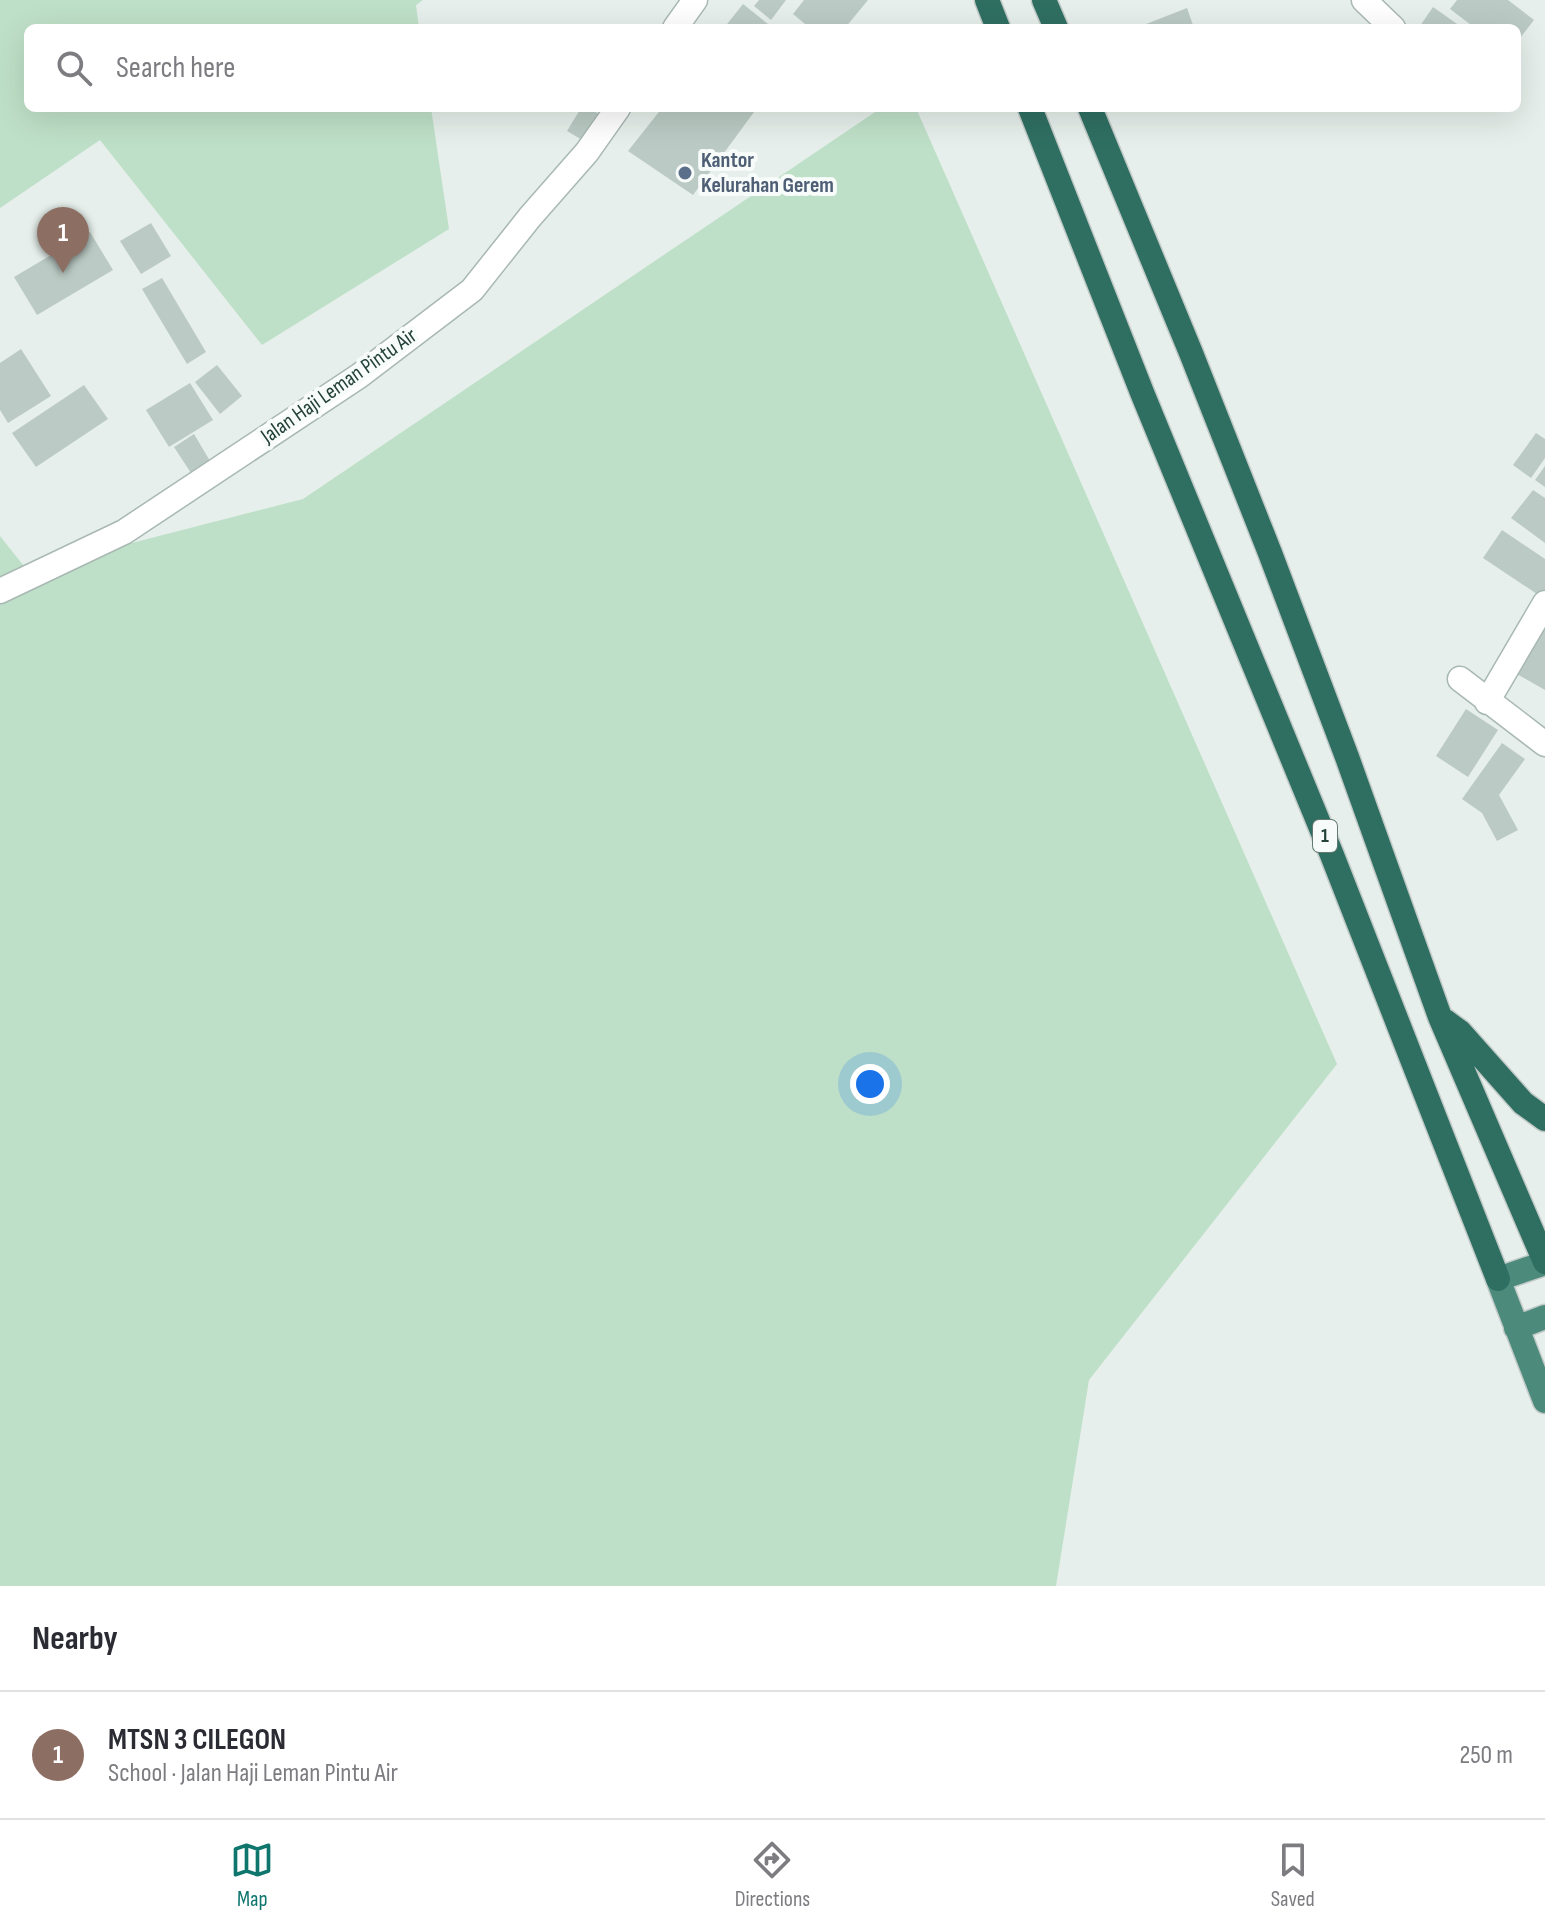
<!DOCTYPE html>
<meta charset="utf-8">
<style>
:root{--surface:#fff;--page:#f2f2f3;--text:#2b2b33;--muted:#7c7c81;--line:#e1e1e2;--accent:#0f766e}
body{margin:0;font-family:"Sofia Sans Condensed",sans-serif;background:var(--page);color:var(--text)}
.you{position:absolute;left:870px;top:1084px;width:28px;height:28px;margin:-20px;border:6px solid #fff;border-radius:50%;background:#1a73e8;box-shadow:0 0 0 12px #1a73e833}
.badge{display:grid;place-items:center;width:52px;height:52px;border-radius:50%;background:var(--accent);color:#fff;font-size:26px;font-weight:700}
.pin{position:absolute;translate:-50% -66px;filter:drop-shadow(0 2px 4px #0008)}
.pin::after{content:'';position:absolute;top:42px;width:28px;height:24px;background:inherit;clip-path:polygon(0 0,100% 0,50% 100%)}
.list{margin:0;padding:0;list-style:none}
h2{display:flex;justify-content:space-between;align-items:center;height:104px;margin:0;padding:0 32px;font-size:34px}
h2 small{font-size:26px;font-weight:400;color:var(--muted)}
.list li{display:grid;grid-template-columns:52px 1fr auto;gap:24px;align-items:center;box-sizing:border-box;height:128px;padding:0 32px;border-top:2px solid var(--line)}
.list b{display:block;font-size:30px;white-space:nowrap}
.list p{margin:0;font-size:26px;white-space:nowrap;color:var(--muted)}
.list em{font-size:26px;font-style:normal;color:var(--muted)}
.icon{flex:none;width:44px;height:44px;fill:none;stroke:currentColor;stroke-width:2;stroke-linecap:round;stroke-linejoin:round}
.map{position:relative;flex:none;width:1545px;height:1586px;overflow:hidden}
.search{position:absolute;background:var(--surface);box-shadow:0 8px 32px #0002;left:24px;right:24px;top:24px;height:88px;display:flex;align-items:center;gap:20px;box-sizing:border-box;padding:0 28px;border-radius:12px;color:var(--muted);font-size:30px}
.sheet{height:232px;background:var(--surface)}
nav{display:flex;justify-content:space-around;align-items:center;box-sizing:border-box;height:112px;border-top:2px solid var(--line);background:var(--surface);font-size:22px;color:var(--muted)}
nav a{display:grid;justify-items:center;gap:4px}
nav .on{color:var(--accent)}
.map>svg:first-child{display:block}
.green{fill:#bfe0c8}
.building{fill:#bbcac4}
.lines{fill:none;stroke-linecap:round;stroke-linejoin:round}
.minor-casing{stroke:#a8b8b2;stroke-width:27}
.trunk-casing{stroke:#c2cac8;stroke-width:27}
.motorway-casing{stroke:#c2cac8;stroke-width:27}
.minor{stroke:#fff;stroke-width:24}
.trunk{stroke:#4c8a7c;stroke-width:24}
.motorway{stroke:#2f6f62;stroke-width:24}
.service-dot{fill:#5c6f8a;stroke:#f7fbf9;stroke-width:3}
.labels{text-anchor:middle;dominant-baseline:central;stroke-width:8;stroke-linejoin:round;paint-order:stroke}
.shield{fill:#f7fbf9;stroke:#637a73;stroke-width:2}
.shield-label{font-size:20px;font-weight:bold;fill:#24423a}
.service-label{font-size:22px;font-weight:bold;fill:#4e5e75;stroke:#f7fbf9;text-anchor:start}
.street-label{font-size:22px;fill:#24423a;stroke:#f7fbf9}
</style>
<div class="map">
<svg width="1545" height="1586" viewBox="0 0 1545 1586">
<rect width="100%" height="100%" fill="#e6efeb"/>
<path class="green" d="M0 0H423L416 5 419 28H28V108H431L449 229 262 345 100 140 0 208Z
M881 108H916L1337 1064 1089 1380 1056 1586H0V536L27 570 303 499Z"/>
<path class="building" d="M759 0H786L771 20 754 6Z
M804 0H868L845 28H810L793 14Z
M1457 0H1508L1534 20 1517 42V28H1475L1450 9Z
M743 4 773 28H724Z
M1433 7 1460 26 1458 28 1420 26Z
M1187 8 1194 28H1136Z
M581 108H589L604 117 589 144 567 131Z
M662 108H757L693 195 628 151Z
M151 223 171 256 141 274 120 241Z
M90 232 113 270 37 315 14 277Z
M162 278 206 352 187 364 142 289Z
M21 349 51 396 8 423 0 410V363Z
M217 365 242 396 220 414 195 382Z
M190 383 213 420 169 447 146 410Z
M84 385 108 419 36 467 12 433Z
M1536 433 1545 439V458L1531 478 1513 465Z
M194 434 210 461 191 473 174 447Z
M1545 466V487L1535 480Z
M1533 490 1545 498V543L1511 518Z
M1502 530 1545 559V589L1540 596 1483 558Z
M1545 619V690L1515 673Z
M1466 709 1498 730 1468 777 1436 756Z
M1502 743 1525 759 1499 795 1518 830 1497 841 1482 813 1462 799Z"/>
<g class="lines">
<defs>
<path id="minor" d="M1364 0 1393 28
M675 28 695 0
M0 591 124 532 359 376 472 290 530 217 587 152 618 108
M1460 679 1545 744
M1487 702 1545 603"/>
<path id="trunk" d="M1545 1263 1498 1279 1545 1401
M1516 1328 1545 1317"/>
<path id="motorway" d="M987 0 998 28
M1044 0 1056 28
M1030 108 1143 395 1332 855 1498 1279
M1090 108 1191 353 1270 553 1347 757 1440 1017 1545 1262
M1445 1021 1460 1032 1523 1103 1545 1119"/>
</defs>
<use href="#minor" class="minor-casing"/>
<use href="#trunk" class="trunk-casing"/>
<use href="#motorway" class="motorway-casing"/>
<use href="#minor" class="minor"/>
<use href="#trunk" class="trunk"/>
<use href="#motorway" class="motorway"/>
</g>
<circle class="service-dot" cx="685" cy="173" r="8"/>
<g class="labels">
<rect class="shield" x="1313" y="820" width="24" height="32" rx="6"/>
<g class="shield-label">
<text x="1325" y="836">1</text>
</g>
<g class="service-label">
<text x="701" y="160">Kantor<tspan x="701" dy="25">Kelurahan Gerem</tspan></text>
</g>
<g class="street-label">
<text transform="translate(339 386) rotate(-35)">Jalan Haji Leman Pintu Air</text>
</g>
</g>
</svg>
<div class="you"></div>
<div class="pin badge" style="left:63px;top:273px;background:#8d6e63">1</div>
<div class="search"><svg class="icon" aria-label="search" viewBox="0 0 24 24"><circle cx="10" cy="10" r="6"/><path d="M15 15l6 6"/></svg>Search here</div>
</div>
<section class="sheet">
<h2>Nearby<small></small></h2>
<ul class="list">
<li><span class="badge" style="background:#8d6e63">1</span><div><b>MTSN 3 CILEGON</b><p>School · Jalan Haji Leman Pintu Air</p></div><em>250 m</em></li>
</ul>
</section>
<nav>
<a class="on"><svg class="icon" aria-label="map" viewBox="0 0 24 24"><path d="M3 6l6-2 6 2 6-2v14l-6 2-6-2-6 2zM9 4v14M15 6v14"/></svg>Map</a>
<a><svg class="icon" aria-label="directions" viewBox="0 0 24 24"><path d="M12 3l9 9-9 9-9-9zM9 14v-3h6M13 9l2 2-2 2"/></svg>Directions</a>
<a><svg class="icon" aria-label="saved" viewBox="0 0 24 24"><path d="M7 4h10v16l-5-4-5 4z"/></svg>Saved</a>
</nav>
